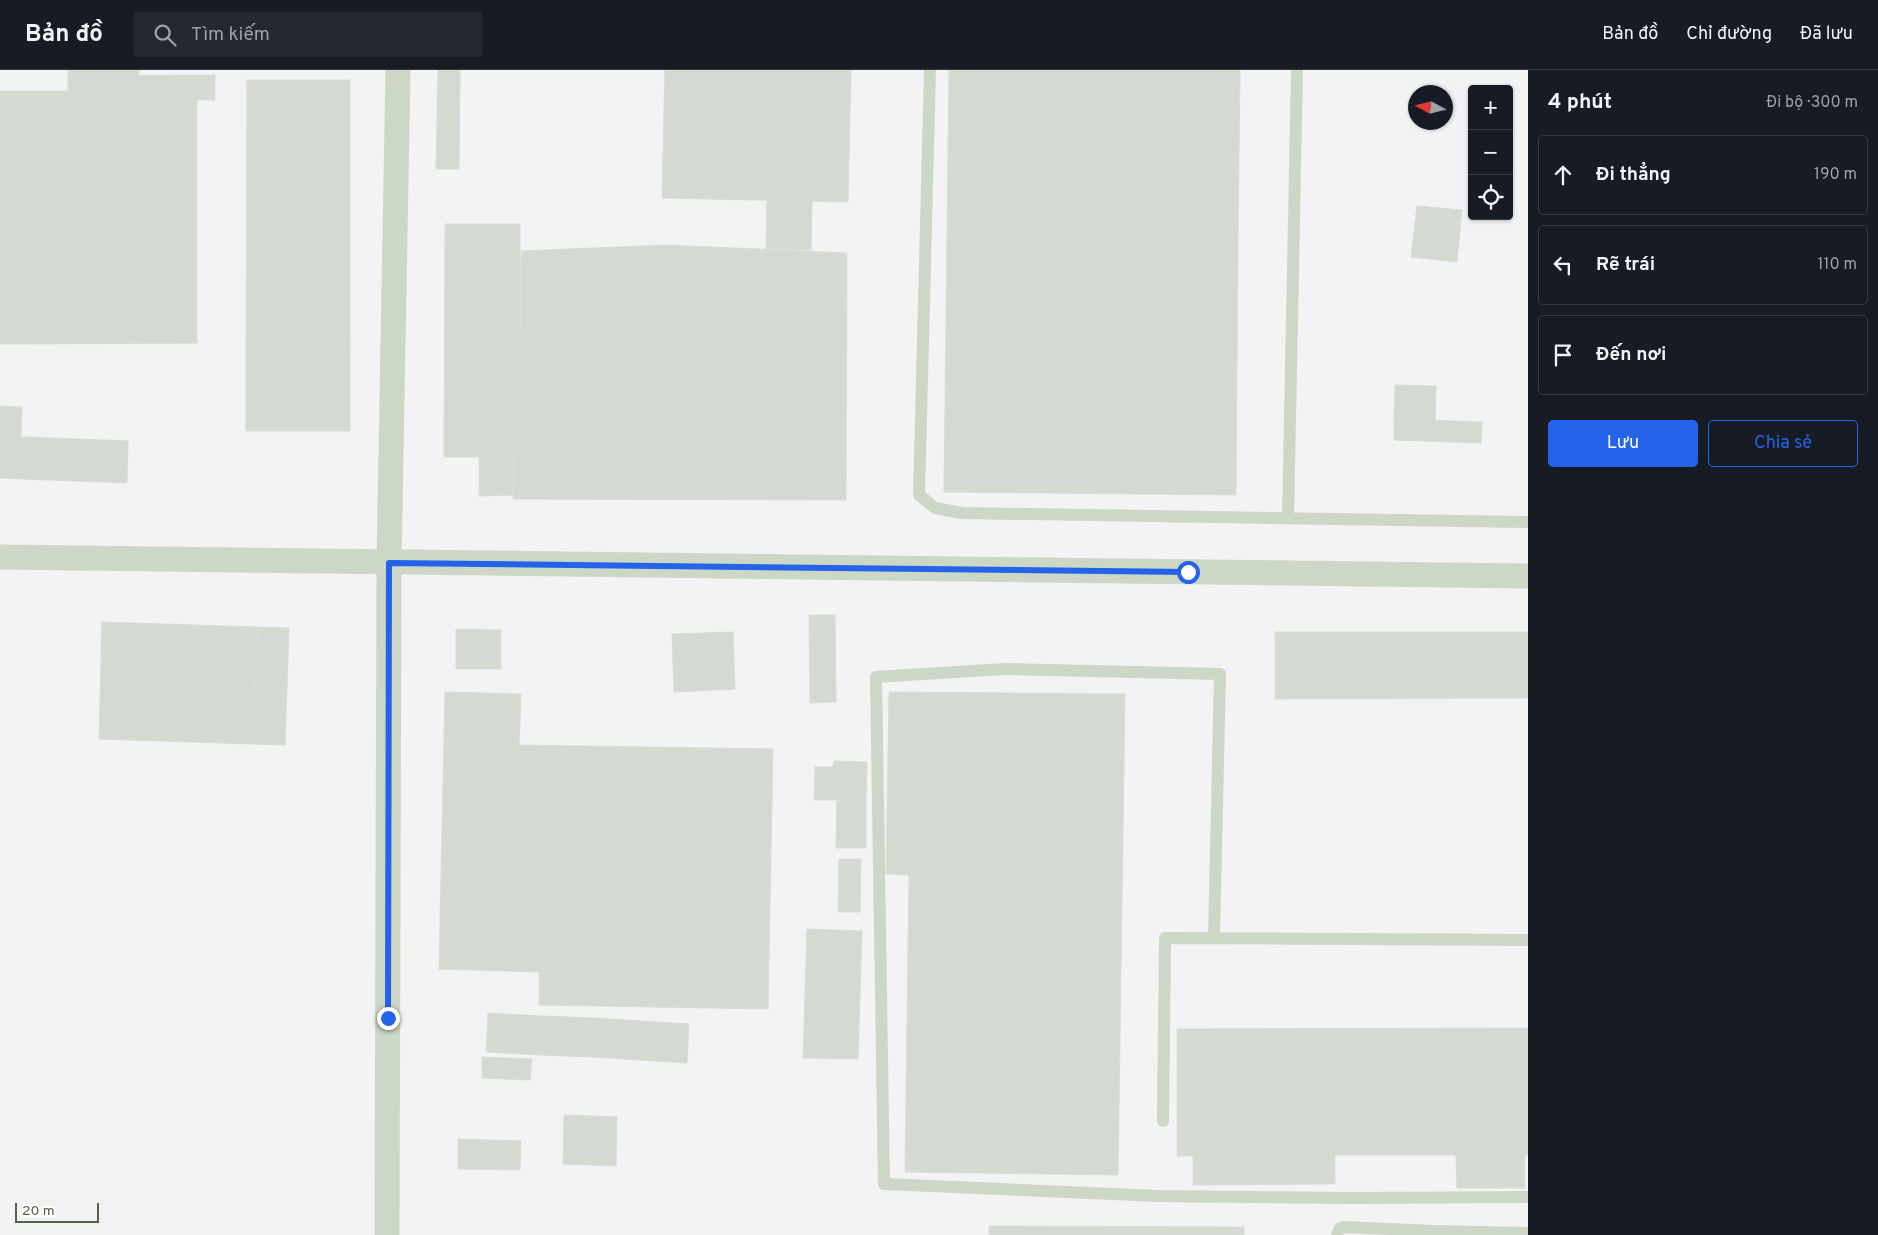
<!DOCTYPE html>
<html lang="vi">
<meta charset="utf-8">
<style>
:root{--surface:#171b24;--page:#242831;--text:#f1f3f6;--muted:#9ea1a6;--line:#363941;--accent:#2563eb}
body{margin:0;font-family:Overpass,sans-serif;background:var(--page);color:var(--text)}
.controls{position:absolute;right:15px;top:15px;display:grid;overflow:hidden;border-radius:5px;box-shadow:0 1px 4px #0004}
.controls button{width:45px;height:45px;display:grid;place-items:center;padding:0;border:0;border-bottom:1px solid var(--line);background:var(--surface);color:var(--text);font:25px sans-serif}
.compass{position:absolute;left:1408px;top:15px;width:45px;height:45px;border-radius:50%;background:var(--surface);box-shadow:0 1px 4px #0004;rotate:277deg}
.scale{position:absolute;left:15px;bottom:12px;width:84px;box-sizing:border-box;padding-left:5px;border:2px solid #536248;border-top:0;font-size:14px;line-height:18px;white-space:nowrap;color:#536248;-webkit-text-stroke:4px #fff;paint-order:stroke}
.stop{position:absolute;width:15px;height:15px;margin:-11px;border:4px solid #2563eb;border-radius:50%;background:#fff}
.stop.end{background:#2563eb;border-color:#fff;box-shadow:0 1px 5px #0008}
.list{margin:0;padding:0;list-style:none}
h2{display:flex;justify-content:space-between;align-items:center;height:65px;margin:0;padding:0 20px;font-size:21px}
h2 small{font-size:16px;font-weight:400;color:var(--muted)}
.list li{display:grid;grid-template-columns:32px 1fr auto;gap:15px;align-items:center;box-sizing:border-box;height:80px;margin:0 10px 10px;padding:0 10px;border:1px solid var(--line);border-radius:5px}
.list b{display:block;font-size:19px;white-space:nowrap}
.list em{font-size:16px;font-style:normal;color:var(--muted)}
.actions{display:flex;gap:10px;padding:15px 20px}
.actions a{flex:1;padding:11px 0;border:1px solid var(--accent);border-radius:5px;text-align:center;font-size:18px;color:var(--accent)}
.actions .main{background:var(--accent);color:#fff}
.icon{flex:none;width:28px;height:28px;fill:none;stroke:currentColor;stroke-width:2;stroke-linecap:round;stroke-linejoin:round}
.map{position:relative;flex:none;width:1528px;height:1165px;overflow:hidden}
header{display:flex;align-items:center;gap:30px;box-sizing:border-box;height:70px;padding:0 25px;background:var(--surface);border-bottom:1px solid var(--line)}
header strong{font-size:24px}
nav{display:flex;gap:28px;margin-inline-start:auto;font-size:18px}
.search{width:350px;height:45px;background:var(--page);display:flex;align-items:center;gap:12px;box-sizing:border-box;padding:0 18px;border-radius:5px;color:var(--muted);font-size:19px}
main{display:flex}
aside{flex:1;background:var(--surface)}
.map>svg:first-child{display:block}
.building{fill:#d4dad1;stroke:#d7ded6}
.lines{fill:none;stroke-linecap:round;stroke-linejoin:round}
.lane{stroke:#cdd7c6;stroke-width:12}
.street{stroke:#cdd7c6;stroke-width:25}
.route{stroke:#2563eb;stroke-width:6}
</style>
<header>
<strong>Bản đồ</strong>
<div class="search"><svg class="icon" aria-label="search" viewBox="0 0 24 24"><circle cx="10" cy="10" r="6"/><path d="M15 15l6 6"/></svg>Tìm kiếm</div>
<nav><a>Bản đồ</a><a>Chỉ đường</a><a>Đã lưu</a></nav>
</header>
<main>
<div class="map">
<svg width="1528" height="1165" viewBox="0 0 1528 1165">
<rect width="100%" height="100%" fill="#f3f2f5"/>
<path class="building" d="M68 0H139V6H68Z
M438 0H460L459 99H436Z
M665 0H851L848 132 662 128Z
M949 0H1240L1238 168 947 165Z
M215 5V30H197V273L10 274V21H68V6Z
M247 10H350V274H246Z
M0 21H10V274H0Z
M767 130 812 131 811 180 766 179Z
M1417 136 1462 140 1457 192 1411 187Z
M445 154H520V383H513V425L479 426V387H444Z
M947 165 1238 168 1236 425 944 422Z
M667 175 847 183 846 430 513 429V383H520L521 181Z
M246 274H350V361H246Z
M1395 315 1436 316 1435 351 1394 349Z
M0 336 22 337 21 367H26L24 409 0 408Z
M1394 349 1482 352 1481 373 1394 370Z
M26 367 128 371 127 413 24 409Z
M809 545H835L836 632 810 633Z
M102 552 257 557 253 674 99 669Z
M257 557 289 558 285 675 253 674Z
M456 559 501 560V599H456Z
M733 562 735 619 674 622 672 564Z
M1275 562H1528V628L1275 629Z
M445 622 521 624 519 675 773 679 768 939 539 935V902L439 899Z
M889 622 1125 624 1118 1105 905 1102 909 805 886 804Z
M834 691 867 692 866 730H814L815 697H833Z
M837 730H866V778H836Z
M839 789H861L860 842H838Z
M807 859 862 861 858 989 803 988Z
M488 943 542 946 540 985 486 982Z
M542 946 595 948 592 987 540 985Z
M595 948 689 954 687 993 592 987Z
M1528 958V1085H1525V1118H1457L1456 1085H1335V1114L1193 1115V1086H1177V959Z
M482 987 532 989 530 1010 482 1008Z
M564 1045 617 1047 616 1096 563 1094Z
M458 1069 521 1071 520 1100 458 1099Z
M989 1156 1244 1157V1165H989Z"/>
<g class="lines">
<path class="lane" d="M930 0 919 425 935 438 962 443 1528 452
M1288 448 1297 0
M1214 868 1220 604 1004 599 876 607 884 1114 1158 1126 1353 1128 1528 1127
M1163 1051 1165 868 1528 870
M1337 1165 1340 1158 1343 1157 1434 1161 1528 1163"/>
<path class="street" d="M0 487 1528 506
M387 1165 389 493 398 0"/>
</g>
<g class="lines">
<path class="route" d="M388 948 389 493 1188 502"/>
</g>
</svg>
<div class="controls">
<button>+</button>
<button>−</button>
<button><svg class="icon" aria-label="locate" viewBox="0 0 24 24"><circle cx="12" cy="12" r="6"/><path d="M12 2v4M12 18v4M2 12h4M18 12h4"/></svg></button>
</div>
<svg class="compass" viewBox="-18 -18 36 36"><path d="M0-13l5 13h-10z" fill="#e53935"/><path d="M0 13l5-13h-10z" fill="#9ea1a6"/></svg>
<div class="scale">20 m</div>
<div class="stop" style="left:1188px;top:502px"></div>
<div class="stop end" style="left:388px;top:948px"></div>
</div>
<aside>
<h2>4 phút<small>Đi bộ · 300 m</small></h2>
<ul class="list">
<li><svg class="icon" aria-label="ahead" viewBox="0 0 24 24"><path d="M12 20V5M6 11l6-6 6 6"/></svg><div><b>Đi thẳng</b></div><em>190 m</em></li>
<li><svg class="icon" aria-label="left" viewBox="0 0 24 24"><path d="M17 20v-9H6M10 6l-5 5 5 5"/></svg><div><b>Rẽ trái</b></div><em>110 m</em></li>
<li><svg class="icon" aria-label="arrive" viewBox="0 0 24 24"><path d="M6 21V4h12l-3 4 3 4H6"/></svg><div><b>Đến nơi</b></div></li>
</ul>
<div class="actions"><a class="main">Lưu</a><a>Chia sẻ</a></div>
</aside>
</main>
